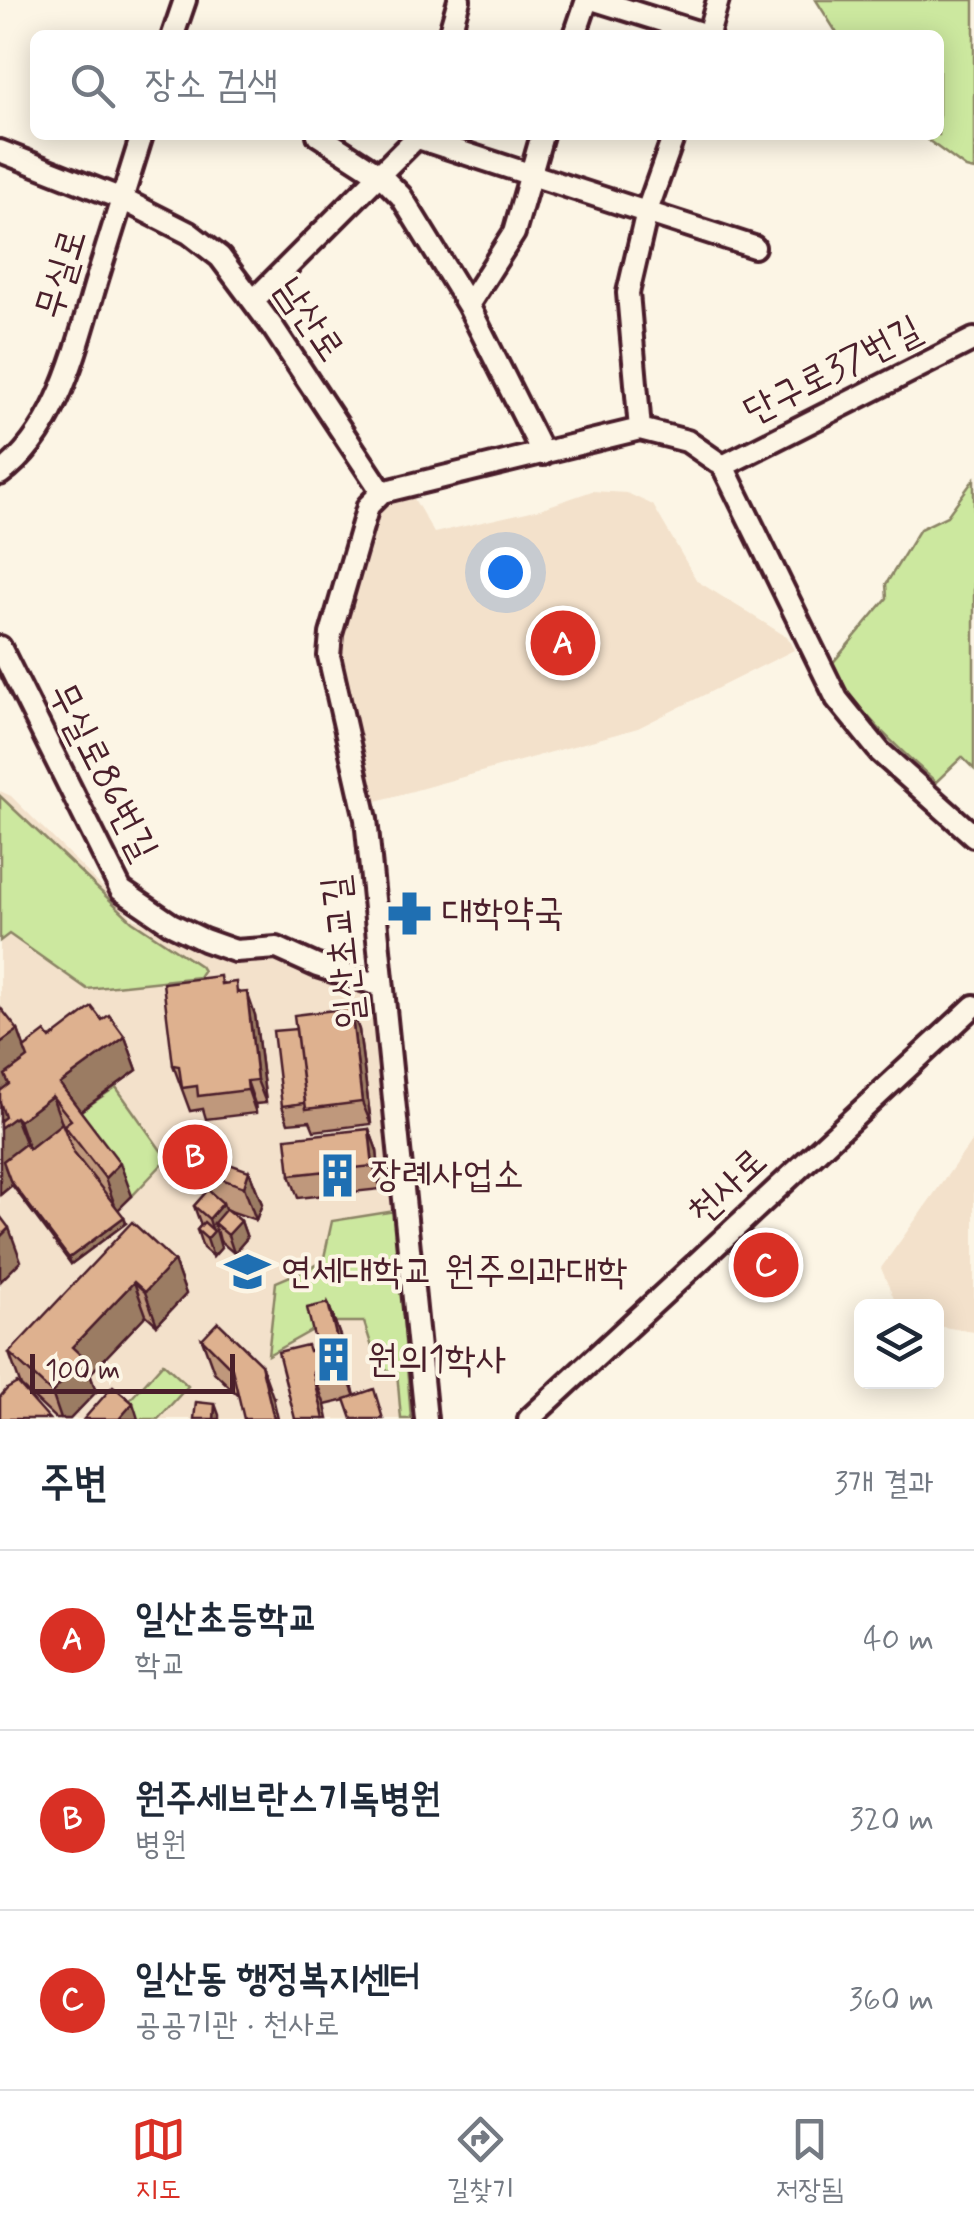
<!DOCTYPE html>
<html lang="ko">
<meta charset="utf-8">
<style>
:root{--surface:#fff;--page:#f6f6f7;--text:#1f2937;--muted:#747a83;--line:#e0e1e3;--accent:#d93025}
body{margin:0;font-family:Mynerve,"Poor Story",sans-serif;background:var(--page);color:var(--text)}
.controls{position:absolute;right:30px;bottom:30px;display:grid;overflow:hidden;border-radius:15px;box-shadow:0 5px 25px #0003}
.controls button{width:90px;height:90px;display:grid;place-items:center;padding:0;border:0;border-bottom:2px solid var(--line);background:var(--surface);color:var(--text);font:50px sans-serif}
.scale{position:absolute;left:30px;bottom:25px;width:205px;box-sizing:border-box;padding-left:10px;border:5px solid #4a1f2b;border-top:0;font-size:28px;line-height:35px;white-space:nowrap;color:#4a1f2b;-webkit-text-stroke:8px #fcf5e5;paint-order:stroke}
.you{position:absolute;left:505px;top:572px;width:35px;height:35px;margin:-25px;border:8px solid #fff;border-radius:50%;background:#1a73e8;box-shadow:0 0 0 15px #1a73e833}
.badge{display:grid;place-items:center;width:65px;height:65px;border-radius:50%;background:var(--accent);color:#fff;font-size:32px;font-weight:700}
.pin{position:absolute;translate:-50% -50%;border:5px solid #fff;box-shadow:0 2px 10px #0006}
.list{margin:0;padding:0;list-style:none}
h2{display:flex;justify-content:space-between;align-items:center;height:130px;margin:0;padding:0 40px;font-size:42px}
h2 small{font-size:32px;font-weight:400;color:var(--muted)}
.list li{display:grid;grid-template-columns:65px 1fr auto;gap:30px;align-items:center;box-sizing:border-box;height:180px;padding:0 40px;border-top:2px solid var(--line)}
.list b{display:block;font-size:38px;white-space:nowrap}
.list p{margin:0;font-size:32px;white-space:nowrap;color:var(--muted)}
.list em{font-size:32px;font-style:normal;color:var(--muted)}
.icon{flex:none;width:55px;height:55px;fill:none;stroke:currentColor;stroke-width:2;stroke-linecap:round;stroke-linejoin:round}
.map{position:relative;flex:none;width:974px;height:1419px;overflow:hidden}
.search{position:absolute;background:var(--surface);box-shadow:0 5px 25px #0003;left:30px;right:30px;top:30px;height:110px;display:flex;align-items:center;gap:25px;box-sizing:border-box;padding:0 35px;border-radius:15px;color:var(--muted);font-size:38px}
.sheet{height:670px;background:var(--surface)}
nav{display:flex;justify-content:space-around;align-items:center;box-sizing:border-box;height:140px;border-top:2px solid var(--line);background:var(--surface);font-size:28px;color:var(--muted)}
nav a{display:grid;justify-items:center;gap:5px}
nav .on{color:var(--accent)}
.map>svg:first-child{display:block}
.built{fill:#f3e1cb}
.green{fill:#cce89f;stroke:#8b8465;stroke-width:2.5}
.lines{fill:none;stroke-linecap:round;stroke-linejoin:round}
.minor-casing{stroke:#4a1f2b;stroke-width:28}
.minor{stroke:#fcf5e5;stroke-width:20}
.wall{fill:#bf987b;stroke:#4a1f2b;stroke-width:2.5}
.shaded-wall{fill:#9b7c64;stroke:#4a1f2b;stroke-width:2.5}
.building{fill:#deb18f;stroke:#4a1f2b;stroke-width:2.5}
.labels{text-anchor:middle;dominant-baseline:central;stroke-width:8;stroke-linejoin:round;paint-order:stroke}
.street-label{font-size:38px;fill:#4a1f2b;stroke:#fcf5e5}
.poi-label{font-size:38px;fill:#4a1f2b;stroke:#fcf5e5;text-anchor:start}
</style>
<div class="map">
<svg width="974" height="1419" viewBox="0 0 974 1419">
<rect width="100%" height="100%" fill="#fcf5e5"/>
<filter id="ink" filterUnits="userSpaceOnUse"><feTurbulence type="fractalNoise" baseFrequency=".01" numOctaves="2"/><feDisplacementMap in="SourceGraphic" scale="20" xChannelSelector="R" yChannelSelector="G"/><feConvolveMatrix kernelMatrix="1 2 1 2 8 2 1 2 1" color-interpolation-filters="sRGB"/></filter>
<g filter="url(#ink)">
<path class="built" d="M592 491 627 493 653 505 697 581 787 637 794 650 638 728 373 802 334 657 378 506 413 497 434 533 540 509Z
M0 791 11 796 132 917 208 955 283 954 366 995 376 1027 405 1316 411 1419H0Z
M974 1138V1332L937 1326 936 1306H902L894 1299 881 1268Z"/>
<path class="green" d="M816 0H974V170L966 168 921 135H939V35H838Z
M974 479V769L962 757 936 782C897 747 856 711 831 665L887 598 886 584 920 529 947 516Z
M0 796 132 921 200 966 203 971 199 977 87 989 9 934 0 941Z
M116 1087 167 1159 132 1196 72 1117Z
M395 1211 411 1419H401L397 1372 379 1369 364 1322H327L268 1355 276 1282 323 1262 332 1221Z
M163 1363 188 1386 158 1419H128L119 1412Z"/>
<g class="lines">
<defs>
<path id="minor" d="M595 0 707 35
M173 35 185 0
M449 35 459 0
M575 35 587 0
M708 35 718 0
M318 135 380 175 401 196 468 305 543 454
M418 138 754 247
M0 151 122 199 189 233 220 257 274 329 382 492
M254 300 419 135
M468 305 514 233 542 135
M640 429 628 293 647 211 674 135
M723 466 974 339
M0 474C60 430 77 344 98 276 113 229 127 182 142 135
M382 492 368 506 331 634 329 656 366 819 426 1419
M382 492 640 429 687 441 723 466 837 699 880 752 974 836
M0 647 121 890 171 924 204 940 235 951 277 948 317 966 382 986
M529 1419 974 1006"/>
</defs>
<use href="#minor" class="minor-casing"/>
<use href="#minor" class="minor"/>
</g>
<path class="wall" d="M223 983 240 993 255 1015 266 1103 255 1104 256 1113 206 1119 203 1109 190 1111 173 1065Z
M351 1008 359 1030 371 1124 314 1131 310 1121 288 1123 282 1106 296 1029Z
M102 1020 125 1037 137 1070 80 1111 132 1196 118 1209 126 1223 71 1264 12 1185 0 1195 18 1030 24 1048Z
M369 1129 377 1151 381 1189 298 1198 290 1175Z
M249 1171 262 1204 256 1220 227 1210 241 1221 247 1238 234 1253 220 1241 218 1233 216 1235 221 1248 213 1257 203 1248 197 1230 201 1225 194 1206 208 1190 201 1172Z
M174 1261 186 1294 157 1325 146 1315 90 1374 96 1392 70 1419H56L21 1386 9 1353Z
M328 1303 340 1336 355 1396 346 1400 325 1405 295 1419 309 1351 317 1349Z
M202 1339 273 1397 239 1396 214 1372Z"/>
<path class="shaded-wall" d="M247 992 255 1015 266 1103 257 1080Z
M351 1008 359 1030 371 1124 362 1102Z
M18 1030 40 1091 15 1117 28 1150 5 1167 12 1185 0 1195V1043Z
M125 1037 137 1070 72 1117 60 1084Z
M247 1081 255 1104 256 1113 248 1090Z
M52 1096 64 1129 31 1155 19 1121Z
M369 1129 377 1151 381 1189 373 1166Z
M120 1163 132 1196 117 1211 105 1178Z
M249 1171 262 1204 256 1220 244 1187Z
M223 1203 229 1220 214 1223 221 1248 213 1257 207 1239 213 1232 209 1219Z
M124 1217 126 1223 71 1264 69 1258Z
M241 1221 247 1238 234 1253 228 1235Z
M9 1228 21 1261 0 1282V1237Z
M174 1261 186 1294 157 1325 145 1292Z
M134 1282 146 1315 90 1374 96 1392 70 1419H61L52 1393 72 1347Z
M328 1303 340 1336 355 1397 343 1364Z
M261 1364 273 1397 278 1419H274Z
M313 1372 325 1405 328 1419H324Z
M133 1403 138 1419H119Z
M215 1404 219 1415V1419H214Z"/>
<path class="building" d="M220 976 221 984 236 982 237 993 247 992 257 1080 247 1081 248 1090 198 1096 197 1086 182 1088 179 1066 173 1065 163 983Z
M0 1007 18 1030 0 1043Z
M92 1007 102 1020 109 1015 125 1037 60 1084 120 1163 105 1178 64 1125 71 1120 52 1096 19 1121 15 1117 0 1128V1121L5 1117 0 1102V1091L9 1084 5 1075 28 1058 24 1048 45 1032 50 1039Z
M351 1008 362 1102 306 1109 294 1015Z
M296 1029 305 1103 282 1106 273 1031Z
M62 1123 74 1153 124 1217 69 1258 10 1180 3 1161 25 1144 29 1149Z
M369 1129 373 1166 290 1175 286 1138Z
M207 1156 249 1171 244 1187 201 1172Z
M208 1190 223 1203 209 1219 194 1206Z
M226 1209 241 1221 228 1235 214 1223Z
M0 1216 9 1228 0 1237Z
M132 1222 174 1261 145 1292 134 1282 72 1347 84 1358 52 1393 9 1353Z
M204 1222 214 1231 207 1239 197 1230Z
M328 1303 343 1364 313 1372 324 1419H295L278 1352 307 1345 309 1351 317 1349 307 1308Z
M218 1322 261 1364 274 1419H244L232 1369 202 1339Z
M17 1383 49 1419H0V1397L7 1389Z
M113 1386 133 1403 119 1419H84Z
M374 1389 383 1419H352L345 1399Z
M196 1402 215 1404 214 1419H194Z"/>
</g>
<defs>
<symbol id="pharmacy-bare" viewBox="-9 -9 18 18"><path d="M-2-6h4v4h4v4h-4v4h-4v-4h-4v-4h4Z" fill="#1f6fb2" stroke="#fcf5e5" stroke-width="2.5" paint-order="stroke"/></symbol>
<symbol id="building-bare" viewBox="-9 -9 18 18"><path d="M-4-6H4V6H1V3H-1V6H-4ZM-2.5-4.3h1.7v1.8h-1.7ZM.8-4.3h1.7v1.8H.8ZM-2.5-1h1.7V.8h-1.7ZM.8-1h1.7V.8H.8Z" fill="#1f6fb2" stroke="#fcf5e5" stroke-width="2.5" paint-order="stroke"/></symbol>
<symbol id="university-bare" viewBox="-9 -9 18 18"><path d="M0-5L7-2L0 1L-7-2ZM-4 1L0 2.5L4 1V4Q0 6-4 4Z" fill="#1f6fb2" stroke="#fcf5e5" stroke-width="2.5" paint-order="stroke"/></symbol>
</defs>
<g fill-rule="evenodd">
<use href="#pharmacy-bare" x="378" y="882" width="63" height="63"/>
<use href="#building-bare" x="306" y="1144" width="63" height="63"/>
<use href="#university-bare" x="216" y="1240" width="63" height="63"/>
<use href="#building-bare" x="302" y="1328" width="63" height="63"/>
</g>
<g class="labels">
<g class="street-label">
<text transform="translate(62 274) rotate(-73)">무실로</text>
<text transform="translate(309 320) rotate(56)">남산로</text>
<text transform="translate(833 371) rotate(-27)">단구로37번길</text>
<text transform="translate(102 772) rotate(63)">무실로86번길</text>
<text transform="translate(344 952) rotate(-96)">일산초교길</text>
<text transform="translate(728 1187) rotate(-43)">천사로</text>
</g>
<g class="poi-label">
<text x="442" y="913">대학약국</text>
<text x="371" y="1175">장례사업소</text>
<text x="281" y="1272">연세대학교 원주의과대학</text>
<text x="367" y="1360">원의1학사</text>
</g>
</g>
</svg>
<div class="controls">
<button><svg class="icon" aria-label="layers" viewBox="0 0 24 24"><path d="M12 4l9 5-9 5-9-5zM3 14l9 5 9-5"/></svg></button>
</div>
<div class="scale">100 m</div>
<div class="you"></div>
<div class="pin badge" style="left:563px;top:643px">A</div>
<div class="pin badge" style="left:195px;top:1157px">B</div>
<div class="pin badge" style="left:766px;top:1265px">C</div>
<div class="search"><svg class="icon" aria-label="search" viewBox="0 0 24 24"><circle cx="10" cy="10" r="6"/><path d="M15 15l6 6"/></svg>장소 검색</div>
</div>
<section class="sheet">
<h2>주변<small>3개 결과</small></h2>
<ul class="list">
<li><span class="badge">A</span><div><b>일산초등학교</b><p>학교</p></div><em>40 m</em></li>
<li><span class="badge">B</span><div><b>원주세브란스기독병원</b><p>병원</p></div><em>320 m</em></li>
<li><span class="badge">C</span><div><b>일산동 행정복지센터</b><p>공공기관 · 천사로</p></div><em>360 m</em></li>
</ul>
</section>
<nav>
<a class="on"><svg class="icon" aria-label="map" viewBox="0 0 24 24"><path d="M3 6l6-2 6 2 6-2v14l-6 2-6-2-6 2zM9 4v14M15 6v14"/></svg>지도</a>
<a><svg class="icon" aria-label="directions" viewBox="0 0 24 24"><path d="M12 3l9 9-9 9-9-9zM9 14v-3h6M13 9l2 2-2 2"/></svg>길찾기</a>
<a><svg class="icon" aria-label="saved" viewBox="0 0 24 24"><path d="M7 4h10v16l-5-4-5 4z"/></svg>저장됨</a>
</nav>
